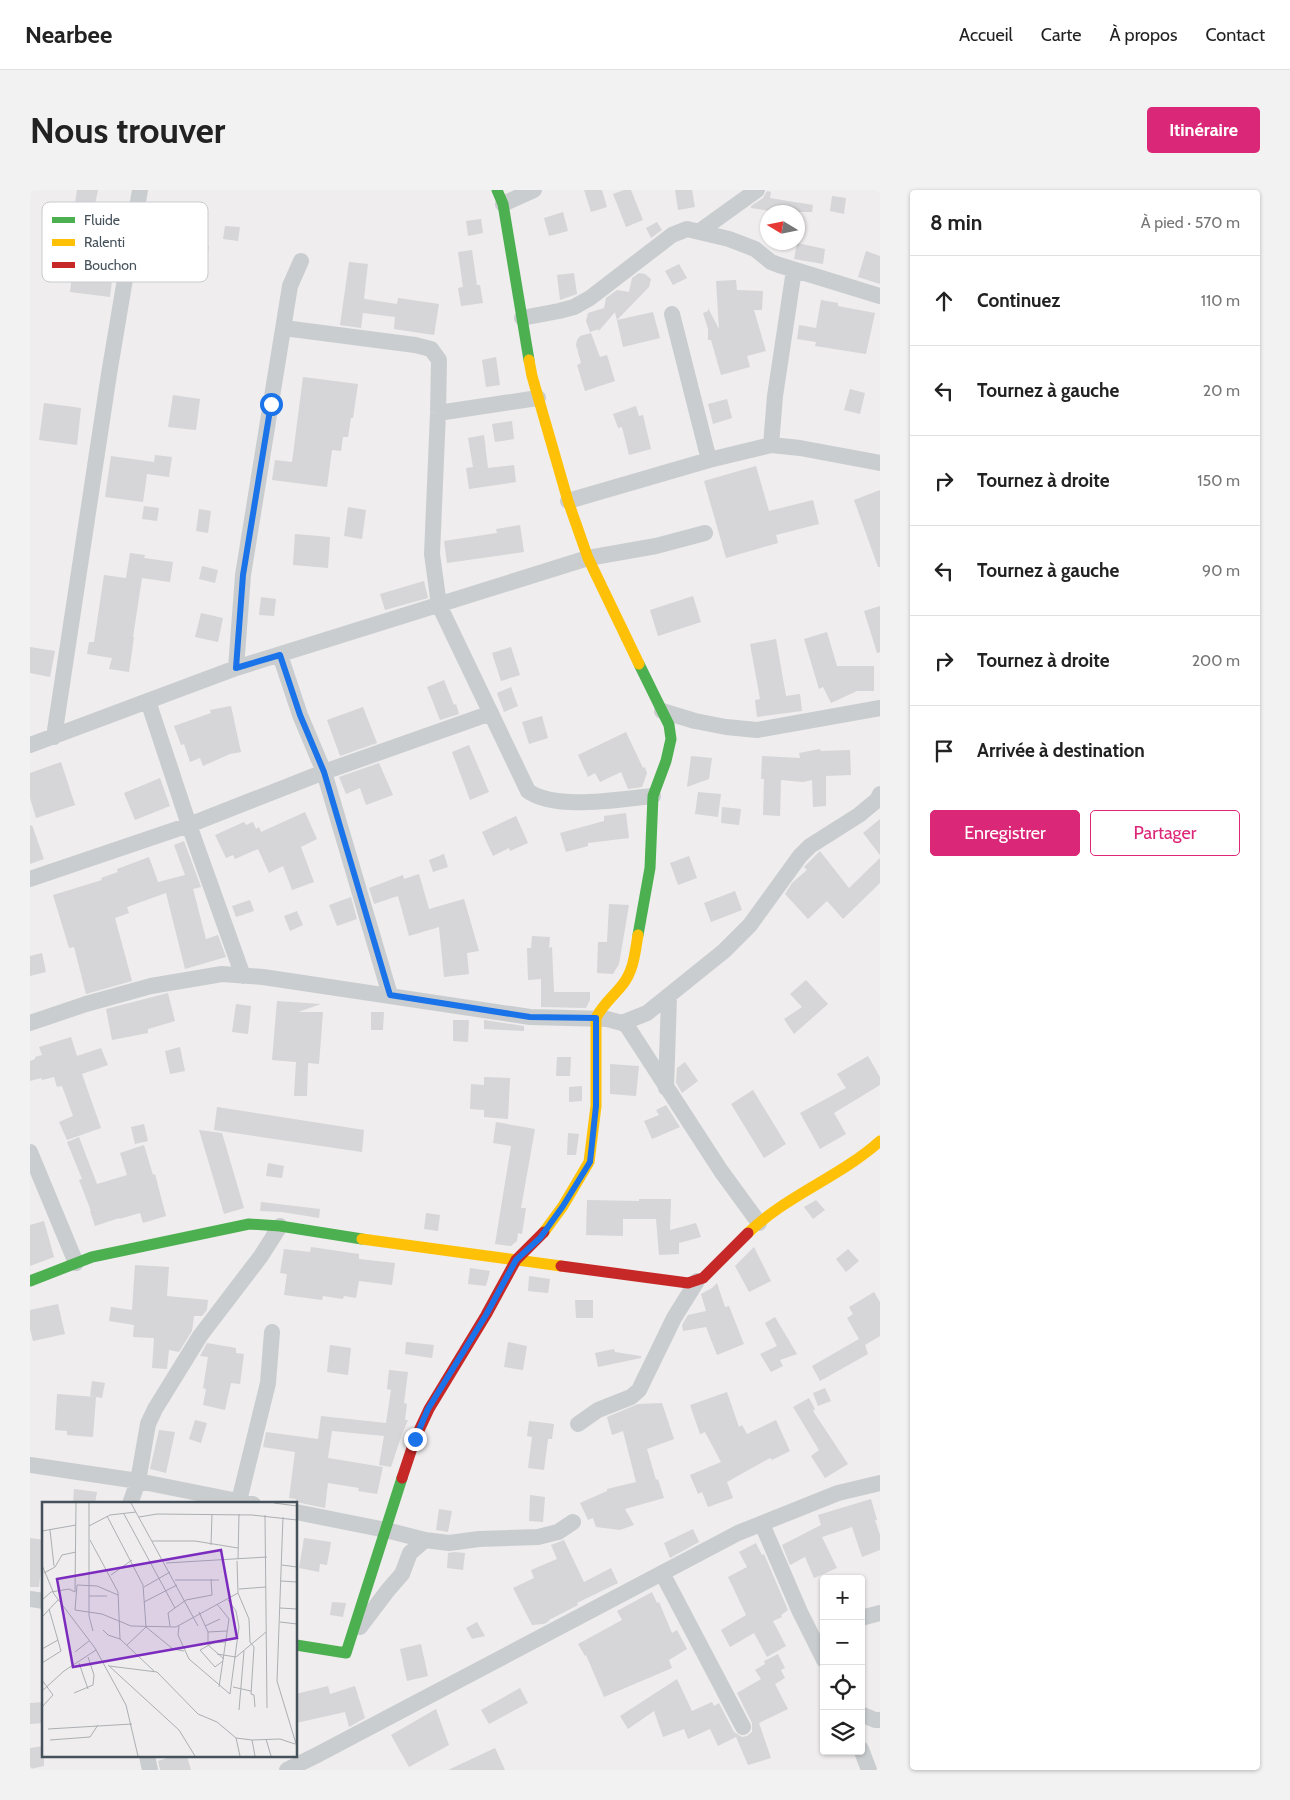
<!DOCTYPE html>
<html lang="fr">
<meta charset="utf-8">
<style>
:root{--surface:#fff;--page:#f2f2f2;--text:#222;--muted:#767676;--line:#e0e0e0;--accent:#db2777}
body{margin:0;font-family:Cabin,sans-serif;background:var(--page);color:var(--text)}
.controls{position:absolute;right:15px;bottom:15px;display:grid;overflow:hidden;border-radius:5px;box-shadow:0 1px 4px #0004}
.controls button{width:45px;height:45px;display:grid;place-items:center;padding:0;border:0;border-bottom:1px solid var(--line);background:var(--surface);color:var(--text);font:25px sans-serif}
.compass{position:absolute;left:730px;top:15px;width:45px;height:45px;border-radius:50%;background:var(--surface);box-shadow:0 1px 4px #0004;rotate:280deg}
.stop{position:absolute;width:15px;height:15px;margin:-11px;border:4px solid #1a73e8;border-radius:50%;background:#fff}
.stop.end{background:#1a73e8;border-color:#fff;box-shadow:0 1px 5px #0008}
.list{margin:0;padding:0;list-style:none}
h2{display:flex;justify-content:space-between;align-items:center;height:65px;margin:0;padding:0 20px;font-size:21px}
h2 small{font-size:16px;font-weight:400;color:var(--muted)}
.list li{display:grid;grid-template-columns:32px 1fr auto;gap:15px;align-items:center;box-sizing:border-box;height:90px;padding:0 20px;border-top:1px solid var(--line)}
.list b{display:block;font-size:19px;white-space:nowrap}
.list em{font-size:16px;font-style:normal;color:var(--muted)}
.actions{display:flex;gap:10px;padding:15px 20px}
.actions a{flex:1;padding:11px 0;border:1px solid var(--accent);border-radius:5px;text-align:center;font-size:18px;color:var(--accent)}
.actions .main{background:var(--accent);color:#fff}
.icon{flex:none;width:28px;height:28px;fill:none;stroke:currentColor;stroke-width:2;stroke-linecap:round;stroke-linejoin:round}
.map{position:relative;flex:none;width:850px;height:1580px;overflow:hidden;border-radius:5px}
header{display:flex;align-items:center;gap:30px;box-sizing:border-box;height:70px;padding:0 25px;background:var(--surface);border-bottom:1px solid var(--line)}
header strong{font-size:24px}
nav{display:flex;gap:28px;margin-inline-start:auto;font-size:18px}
.intro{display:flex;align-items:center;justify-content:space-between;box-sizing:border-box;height:120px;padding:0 30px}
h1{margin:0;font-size:35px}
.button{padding:12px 22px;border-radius:5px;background:var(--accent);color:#fff;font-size:18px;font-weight:700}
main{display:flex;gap:30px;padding:0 30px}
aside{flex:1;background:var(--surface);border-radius:5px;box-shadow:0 1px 4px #0004}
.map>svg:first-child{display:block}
.building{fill:#d6d5d7}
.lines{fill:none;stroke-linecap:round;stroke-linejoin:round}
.street{stroke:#cacdcf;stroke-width:16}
.fast{stroke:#4caf50;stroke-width:11}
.slow{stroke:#ffc107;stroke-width:11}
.jam{stroke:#c62828;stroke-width:11}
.route{stroke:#1a73e8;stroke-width:6}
.inset-road{fill:none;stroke:#abafb3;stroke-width:1}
.view{fill:#7b2cbf;fill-opacity:0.15;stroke:#7b2cbf;stroke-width:2.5}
.inset-edge{fill:none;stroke:#44515b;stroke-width:2.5}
.key{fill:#fff;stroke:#c7cbce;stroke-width:1}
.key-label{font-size:14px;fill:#44515b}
</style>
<header>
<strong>Nearbee</strong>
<nav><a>Accueil</a><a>Carte</a><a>À propos</a><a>Contact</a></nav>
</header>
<div class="intro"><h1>Nous trouver</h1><a class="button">Itinéraire</a></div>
<main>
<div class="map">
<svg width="850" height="1580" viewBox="0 0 850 1580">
<rect width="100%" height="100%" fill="#efeded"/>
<path class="building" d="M47 0H68L63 24 44 20Z
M554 0H572L577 17 561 22Z
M594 0H601L613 30 596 37 583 4Z
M645 0H662L665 17 648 20Z
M737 1 741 2 740 8 783 15 782 22H746L721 18V16L733 8Z
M802 6 816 8 814 24 800 21Z
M533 22 538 41 519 46 514 28Z
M451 29 453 43 438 46 436 31Z
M627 32 632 40 621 48 616 38Z
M195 36 210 37 208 51 193 49Z
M767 53 795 59 793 74 764 69Z
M166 54 179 56 175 80 163 78Z
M442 60 447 95H450L453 113 431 116 428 98 433 97 428 62Z
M836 61 850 66V94L828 87Z
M319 72 338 74 334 108 335 109 367 114 368 108 409 114 404 145 364 139 365 127 333 123 331 138 310 135Z
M649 74 657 88 643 95 635 81Z
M544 83 547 104 530 110 527 85Z
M609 83 615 84 621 89 619 97 587 130 623 122 630 148 593 157 585 122 568 142 569 139 560 142 556 131 558 123 574 118 576 108 587 100 599 102 602 88Z
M42 84 82 90 80 107 40 102Z
M706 90 707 100 733 101 732 120H724L736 161 717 166 720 177 691 185 681 150H678V139L673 123 678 121V118L689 139 686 91Z
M791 110 808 113V116L845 123 836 164 785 156 786 152 767 149 769 135 786 138Z
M561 143 570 167 577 165 585 191 555 201 547 175 551 173 546 155 547 150 550 146Z
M466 167 470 195 456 197 452 170Z
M273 187 328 194 323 228H321L318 247H313L311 261 302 260 297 297 242 290 245 270 262 272Z
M820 199 835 203 830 224 814 220Z
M143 205 170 209 166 240 138 237Z
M697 209 702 228 683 234 678 214Z
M14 213 51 218 47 255 9 250Z
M606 216 609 226 613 225 621 259 599 265 592 237 588 238 583 224Z
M482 231 484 249 465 252 462 234Z
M454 245 458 278 484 275 486 292 439 299 436 278 443 277 438 248Z
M125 265 142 267 139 287 117 284 113 312 75 307 81 266 124 272Z
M726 276 739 321 783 310 789 334 746 345 748 353 696 368 674 291Z
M850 300V377H848L824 310Z
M114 316 129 318 127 331 112 329Z
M318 317 336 320 332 349 314 346Z
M169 319 181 321 178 343 166 341Z
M490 335 494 362 417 373 414 351 467 343 466 339Z
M265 344 300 347 298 378 263 375Z
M100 363 115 365 114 368 143 372 140 392 112 388 103 447H104L99 482 79 479 82 468 57 464 59 452H64L74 385 96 388Z
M172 376 188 380 185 393 169 389Z
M394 391 398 408 355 420 350 404Z
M663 406 671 432 628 446 620 420Z
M231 407 246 409 244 426 229 425Z
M850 416V462L847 463 834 421Z
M171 423 193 428 188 452 165 447Z
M797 442 807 476H844V501H827L801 513 793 497 789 499 774 449Z
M746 449 756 506 770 504 772 521 727 527 725 510 730 509 720 454Z
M0 457 25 461 20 487 0 483Z
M481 457 490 485 471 491 462 463Z
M414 490 424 515 426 514 429 524 410 530 397 497Z
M481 497 488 516 474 522 467 503Z
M201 516 211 562 200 564 173 576 170 568 160 572 154 554 151 555 144 536 181 523 180 520Z
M333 517 347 553 310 566 297 530Z
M512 526 518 548 499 554 492 532Z
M596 542 613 578 615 577 617 583 612 597 598 599 591 582 570 592 565 583 558 587 548 565Z
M439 555 459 602 440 610 422 562Z
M790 559 791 561 820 560 821 585 796 586V616L783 617 782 590 773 592 751 590 750 626 733 625 734 589H731L732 566 770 568 769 563Z
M661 566 682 568 679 589 657 597Z
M31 572 45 615 6 628 0 608V583Z
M349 573 363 605 336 615 330 598 316 604 309 587Z
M130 588 140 616 105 630 94 603Z
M668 602 691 604 688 627 665 624Z
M692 617 711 619 709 635 691 633Z
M275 622 287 649 271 657 284 692 262 700 253 676 239 683 228 659 205 669 203 665 196 668 185 645 214 632 216 635 223 632 226 639 229 637 231 642Z
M596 623 599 648 558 653V656L536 662 530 643 574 631V626Z
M486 626 498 653 480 661 479 658 463 666 452 642Z
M850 629V665L833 643Z
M2 635 14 669 0 674V636Z
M154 651 171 697 163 699 176 749 188 745 196 767 155 779 136 703 97 717 99 723 85 728 102 791 56 804 44 757 39 758 23 705 72 690 71 688 88 682 87 679 119 667 128 692 155 685 144 655Z
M790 661 819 698 850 668V693L813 729 797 711 778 729 755 704 762 693 777 680 774 677Z
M414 664 418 677 403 682 399 670Z
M659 666 667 688 648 695 640 673Z
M389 684 399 719 434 709 449 761 437 763 439 784 414 787 409 737 379 746 368 706 344 714 339 698 373 685 374 689Z
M705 701 712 720 681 732 674 713Z
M321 707 327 729 307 736 299 715Z
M220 710 224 721 206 727 202 716Z
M579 714 599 715 589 774 583 784 567 783 568 752H577Z
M267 721 273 735 260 741 254 726Z
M502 746 520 747 519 758 522 757 524 802H560V810L556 818 511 817V789L498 790 497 758H501Z
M12 763 16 782 0 786V766Z
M776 790 798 814 764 844 754 829 772 817 760 804Z
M138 803 145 831 118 839V843L82 850 76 819Z
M247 811 291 814 268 822H293L289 874 278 873 277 906H264L266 872 242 870Z
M206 814 221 816 218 844 202 842Z
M341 822H354L353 840H341Z
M423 830H439L438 852 423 851Z
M454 830 494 836V841L454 839Z
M41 847 47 866 71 858 78 875 52 884 71 938 37 950 29 932 43 926 32 896 27 897 24 887 12 890 11 888 0 891V871L5 869V867L12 865 9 857Z
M150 857 155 881 140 884 135 861Z
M838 866 850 887V895L804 923 816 944 790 959 770 923 816 898 807 884Z
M527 867H541L540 886H526Z
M655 872 668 891 652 903 646 893 647 878Z
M580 874 609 876 606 906 580 904Z
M454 887 480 888 478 929 454 927V920L440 919 441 894 454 895Z
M552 896V911L539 912V897Z
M723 900 756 954 734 968 701 914Z
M636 915 650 937 622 949 614 931 629 925 626 920Z
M187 917 334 940 332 962 184 940Z
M466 932 505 939 491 1018H496L492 1044 488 1043 487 1051 481 1056 465 1054 481 956 463 953Z
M114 934 118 951 105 954 101 937Z
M169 940 192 943 214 1018 194 1024Z
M538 943 549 944 546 965H537Z
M49 947 67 994 97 985 90 963 114 955 123 985 125 984 136 1026 113 1033 110 1023 89 1029V1028L65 1036 60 1021H61L49 990 52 989 37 952Z
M238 973 254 976 252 988 236 986Z
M609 1009H641L640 1040 666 1033 671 1047 649 1053V1064L629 1065 626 1029H593V1046L556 1045 557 1010 609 1011Z
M786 1010 795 1020 783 1029 774 1017Z
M231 1012 290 1019 289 1028 252 1022 230 1021Z
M396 1023 410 1025 408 1041 394 1039Z
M14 1031 24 1067 0 1076V1035Z
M281 1057 329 1064V1069L365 1073 362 1095 329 1091 326 1108 314 1106 313 1109 293 1106 292 1110 254 1105 257 1084 250 1083 254 1059 280 1062Z
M724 1057 741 1091 719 1102 705 1076Z
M818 1059 829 1071 816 1082 806 1069Z
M105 1075 139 1077 137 1106 178 1110 177 1120 172 1126H164L162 1141 149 1162 139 1160 137 1179 122 1178 124 1148 103 1147 104 1135 79 1131 81 1117 102 1120Z
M440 1078 460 1081 456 1096 438 1094Z
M499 1086 520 1089 518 1103 498 1101Z
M687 1093 695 1117 699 1116 714 1154 687 1165 676 1137 653 1141 652 1135 658 1125 676 1121 671 1104 682 1098Z
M844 1102 850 1112V1146L835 1155 838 1164 790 1191 782 1176 829 1149 817 1128 823 1124 819 1117Z
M545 1110H563V1128H546Z
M28 1114 35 1144 3 1151 0 1139V1120Z
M745 1127 767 1164 750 1170 753 1176 741 1182 730 1164 747 1156 735 1133Z
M376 1152 404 1155 402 1168 375 1164Z
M478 1152 497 1156 493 1180 474 1177Z
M177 1153 206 1158V1163L214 1164 210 1194 201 1193 195 1220 173 1215 176 1199 173 1198 178 1167 170 1166Z
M300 1155 321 1158 318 1185 297 1182Z
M584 1159 585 1162 611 1166V1168L568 1177 565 1163Z
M359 1180 378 1182 374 1213 377 1214 375 1230H378L372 1244 361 1277 349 1275 354 1246 302 1241 298 1268 353 1277 347 1304 328 1301 329 1298 298 1293 295 1318 266 1312V1309L259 1308 265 1262 233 1257 236 1242 288 1249 291 1226 356 1233 361 1200 357 1199Z
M62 1191 75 1193 72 1208 60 1206Z
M795 1198 801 1211 788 1216 783 1203Z
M697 1202 709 1237 712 1235 717 1244 746 1230 760 1261 742 1270 740 1268 697 1292 703 1308 678 1317 672 1302 668 1304 660 1285 691 1272 675 1242 670 1244 660 1215Z
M27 1204 66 1207 63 1247 37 1245V1241L25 1240Z
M779 1208 785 1219 783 1221 818 1274 795 1288 781 1266 789 1260 763 1217Z
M632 1213 644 1249 617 1259 626 1290 628 1289 634 1308 595 1319 604 1335 590 1340 566 1337 563 1328 558 1330 550 1313 577 1301V1299L606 1292 593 1241 582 1245 577 1227 608 1214Z
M165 1230 177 1233 171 1253 159 1249Z
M499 1231 524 1234 522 1249H518L514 1280 498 1278 502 1247 497 1246Z
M129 1240 145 1242 136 1283 120 1279Z
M44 1299 67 1302 65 1314H43Z
M500 1305 515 1307 513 1332 499 1331Z
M841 1309 847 1330H845L850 1345V1360L832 1367 822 1337 792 1347 807 1378 784 1388 775 1367 760 1375 752 1355 791 1335 788 1325Z
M409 1319 422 1321 418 1342 406 1340Z
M663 1339 669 1352 640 1368 634 1353Z
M0 1348 14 1350 9 1397H0Z
M274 1348 301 1352 297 1375 290 1374 289 1382 269 1378Z
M534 1350 554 1392 581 1378 588 1393 547 1413 548 1415 519 1430V1431L514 1434 502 1435 483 1398 504 1388 501 1380 527 1369 521 1355Z
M726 1353 732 1365 734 1364 758 1420 751 1425 752 1427 743 1431 756 1456 737 1467 724 1443 700 1457 691 1440 716 1425 698 1387 717 1377 709 1362Z
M424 1362 435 1363 433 1380 417 1378 418 1363Z
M622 1402 627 1413 629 1412 642 1443 647 1440 657 1459 639 1470 642 1478 574 1507 556 1465 555 1466 548 1454 592 1430 587 1421Z
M302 1412 316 1413 313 1427 300 1425Z
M447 1432 455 1446 442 1449 436 1438Z
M391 1454 398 1486 377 1491 370 1459Z
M748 1464 755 1478 751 1480 755 1488 745 1494 758 1519 729 1533 741 1568 718 1575 706 1547 688 1556 680 1539 658 1549 654 1539 633 1547 624 1521 598 1539 590 1526 647 1489 662 1521 682 1512 684 1516 689 1513 704 1542 712 1547 717 1546 722 1542V1533L707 1503 731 1489 725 1480 735 1474 734 1471Z
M298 1496 300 1504 325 1496 335 1528 319 1537 315 1522 266 1533V1504Z
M490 1498 498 1513 459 1534 451 1520Z
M14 1512V1533L0 1534V1513Z
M406 1519 419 1555 379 1577 361 1545Z
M14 1556V1576L0 1579V1558Z
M465 1558 475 1580H418Z
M144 1566H157L161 1580H130L128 1571Z"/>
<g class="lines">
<path class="street" d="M473 14 504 0
M670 41 727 0
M642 124 679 270
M492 128 529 121 544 117 560 108 642 45 657 39 699 49 725 59 741 72 749 75 850 106
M254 138 385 155 401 159 409 170 408 223 402 364 409 415 498 601C526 621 590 609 623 606
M408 223 508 208
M741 255 745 206 764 80
M538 311 679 270 741 255 770 258 850 273
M250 465 270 525 294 582 360 805
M206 478 213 385 260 96 271 71
M118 511 159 635 213 786
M632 521 665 531 696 537 727 540 850 518
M24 547 79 184 110 0
M0 555 206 478 558 368 626 356 675 343
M0 689 159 635 294 582 461 523
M0 833 56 814 121 796 192 784 233 787 500 827 577 829 592 833 597 836 691 981 729 1033
M592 833 617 823 694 761 720 735 770 666 780 656 829 625 847 610 850 604
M636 898 639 807
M0 962 46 1073
M548 1234 568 1220 601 1207 609 1200 644 1128 667 1091
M0 1275 108 1291 223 1314
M209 1311 238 1193 242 1142
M100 1314 108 1291 118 1234 125 1219 170 1146 231 1066 250 1036
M266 1322 356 1340 395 1350 419 1353 449 1349 508 1347 528 1342 543 1332
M732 1334 770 1422 794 1470
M632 1383 713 1537
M0 1409 14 1411
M831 1428 850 1423
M330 1437 358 1400 372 1384 380 1363 395 1350
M831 1524 845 1530H850
M831 1559 839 1580
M117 1566 120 1580
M257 1580 287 1565 708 1343 808 1303 850 1293"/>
<path class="fast" d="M467 0 473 14 499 170
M608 745 620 678 623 606 636 571 641 549 639 535 609 474
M0 1091 62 1067 219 1034 250 1036 332 1049
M266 1455 316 1463 372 1288"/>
<path class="slow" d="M499 170 502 186 538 311 558 368 609 474
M514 1042 533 1016 559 972 566 916V828C573 814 584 806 593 794 604 780 605 762 608 745
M718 1043C757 1005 810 987 850 951
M332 1049 531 1076"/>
<path class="jam" d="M531 1076 658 1093 673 1088 718 1043
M372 1288 385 1249 399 1219 456 1125 486 1070 514 1042"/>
</g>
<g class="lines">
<path class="route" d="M241 214 213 385 206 478 250 465 270 525 294 582 360 805 500 827 566 828V916L560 972 533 1016 510 1048 486 1070 456 1125 398 1219 385 1249"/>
</g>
<g transform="translate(12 1312)">
<rect width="255" height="255" fill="#efeded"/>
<path class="inset-road" d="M47 1V114L51 129M89 1 156 124M232 1 255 4M82 12 133 106M223 13 225 206M65 14 101 83 104 125 85 143M97 15 115 12 210 13 255 18M241 15 235 179 255 245M47 24 68 13 94 10M8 28 12 64M0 29 34 23M48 38 76 90 78 137 112 169M110 39H153L196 46M169 43 170 12M196 57 197 12M124 61 225 55M0 63 12 92 53 146 84 203 96 254M240 63 255 65M2 71 13 65 20 53 34 50M69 73 90 58M133 78H177M239 79 255 80M102 85 128 70M197 87 224 85M196 91 207 117 208 140 212 145 209 192 212 193 213 205M76 93 55 84 35 83 33 108 60 112 89 124 134 125 196 91 195 59M47 94H65M0 98 9 90 27 87 33 90 34 1M102 100 135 83M175 102 187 117 177 185M238 106 255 107M157 110 166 130V143L182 157M0 115 16 98M238 120 255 122M128 124 126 111 144 98 170 93 169 77M137 124 136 133 147 157 188 192 197 125 194 109 186 98M163 124 178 117M104 125 131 147 142 149M61 128 66 133 78 137M166 130 185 129M0 147 16 138M33 150 47 139M175 152 194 155 224 130M181 159 173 165 158 148 171 141 183 140M0 161 19 149 7 107M37 161 46 187M66 163 137 228 153 254M67 164 115 170 156 212 175 220 194 236 210 238 213 254M0 178 11 193 0 205M191 185 209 189M0 189 22 169 54 148M32 191 51 183 52 173 46 155M197 208 202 149M6 227 90 222M194 236 198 254M224 237 229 254M8 238 48 235 56 223M210 238 238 237 253 242"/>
<path class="view" d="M179 48 195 136 31 165 15 77Z"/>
<rect width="255" height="255" class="inset-edge"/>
</g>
<rect x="12" y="12" width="166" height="80" rx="8" class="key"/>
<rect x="22" y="27" width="23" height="6" fill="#4caf50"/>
<rect x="22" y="49" width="23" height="7" fill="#ffc107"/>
<rect x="22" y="72" width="23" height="6" fill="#c62828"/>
<g class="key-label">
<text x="54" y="35">Fluide</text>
<text x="54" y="57">Ralenti</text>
<text x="54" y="80">Bouchon</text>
</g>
</svg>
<div class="controls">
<button>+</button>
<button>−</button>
<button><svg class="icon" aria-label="locate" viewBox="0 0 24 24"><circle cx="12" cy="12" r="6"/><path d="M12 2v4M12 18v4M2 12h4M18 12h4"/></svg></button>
<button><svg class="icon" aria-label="layers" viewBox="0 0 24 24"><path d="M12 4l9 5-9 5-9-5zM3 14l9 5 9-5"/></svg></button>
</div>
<svg class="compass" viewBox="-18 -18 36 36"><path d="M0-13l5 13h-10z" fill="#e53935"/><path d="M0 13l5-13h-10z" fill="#767676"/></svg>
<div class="stop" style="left:241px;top:214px"></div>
<div class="stop end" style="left:385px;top:1249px"></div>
</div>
<aside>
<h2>8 min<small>À pied · 570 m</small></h2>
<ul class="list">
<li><svg class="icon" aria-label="ahead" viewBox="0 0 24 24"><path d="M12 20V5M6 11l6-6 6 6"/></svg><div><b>Continuez</b></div><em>110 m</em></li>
<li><svg class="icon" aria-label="left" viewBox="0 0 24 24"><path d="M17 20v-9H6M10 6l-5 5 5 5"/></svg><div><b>Tournez à gauche</b></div><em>20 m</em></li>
<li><svg class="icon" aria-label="right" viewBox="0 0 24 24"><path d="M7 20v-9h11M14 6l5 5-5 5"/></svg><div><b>Tournez à droite</b></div><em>150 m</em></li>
<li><svg class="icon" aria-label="left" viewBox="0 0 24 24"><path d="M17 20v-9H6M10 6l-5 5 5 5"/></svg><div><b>Tournez à gauche</b></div><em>90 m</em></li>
<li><svg class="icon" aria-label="right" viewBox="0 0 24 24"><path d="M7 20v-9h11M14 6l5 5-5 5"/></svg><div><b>Tournez à droite</b></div><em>200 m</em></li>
<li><svg class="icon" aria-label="arrive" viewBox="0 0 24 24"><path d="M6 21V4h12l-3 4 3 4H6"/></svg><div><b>Arrivée à destination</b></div></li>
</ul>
<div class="actions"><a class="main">Enregistrer</a><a>Partager</a></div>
</aside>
</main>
